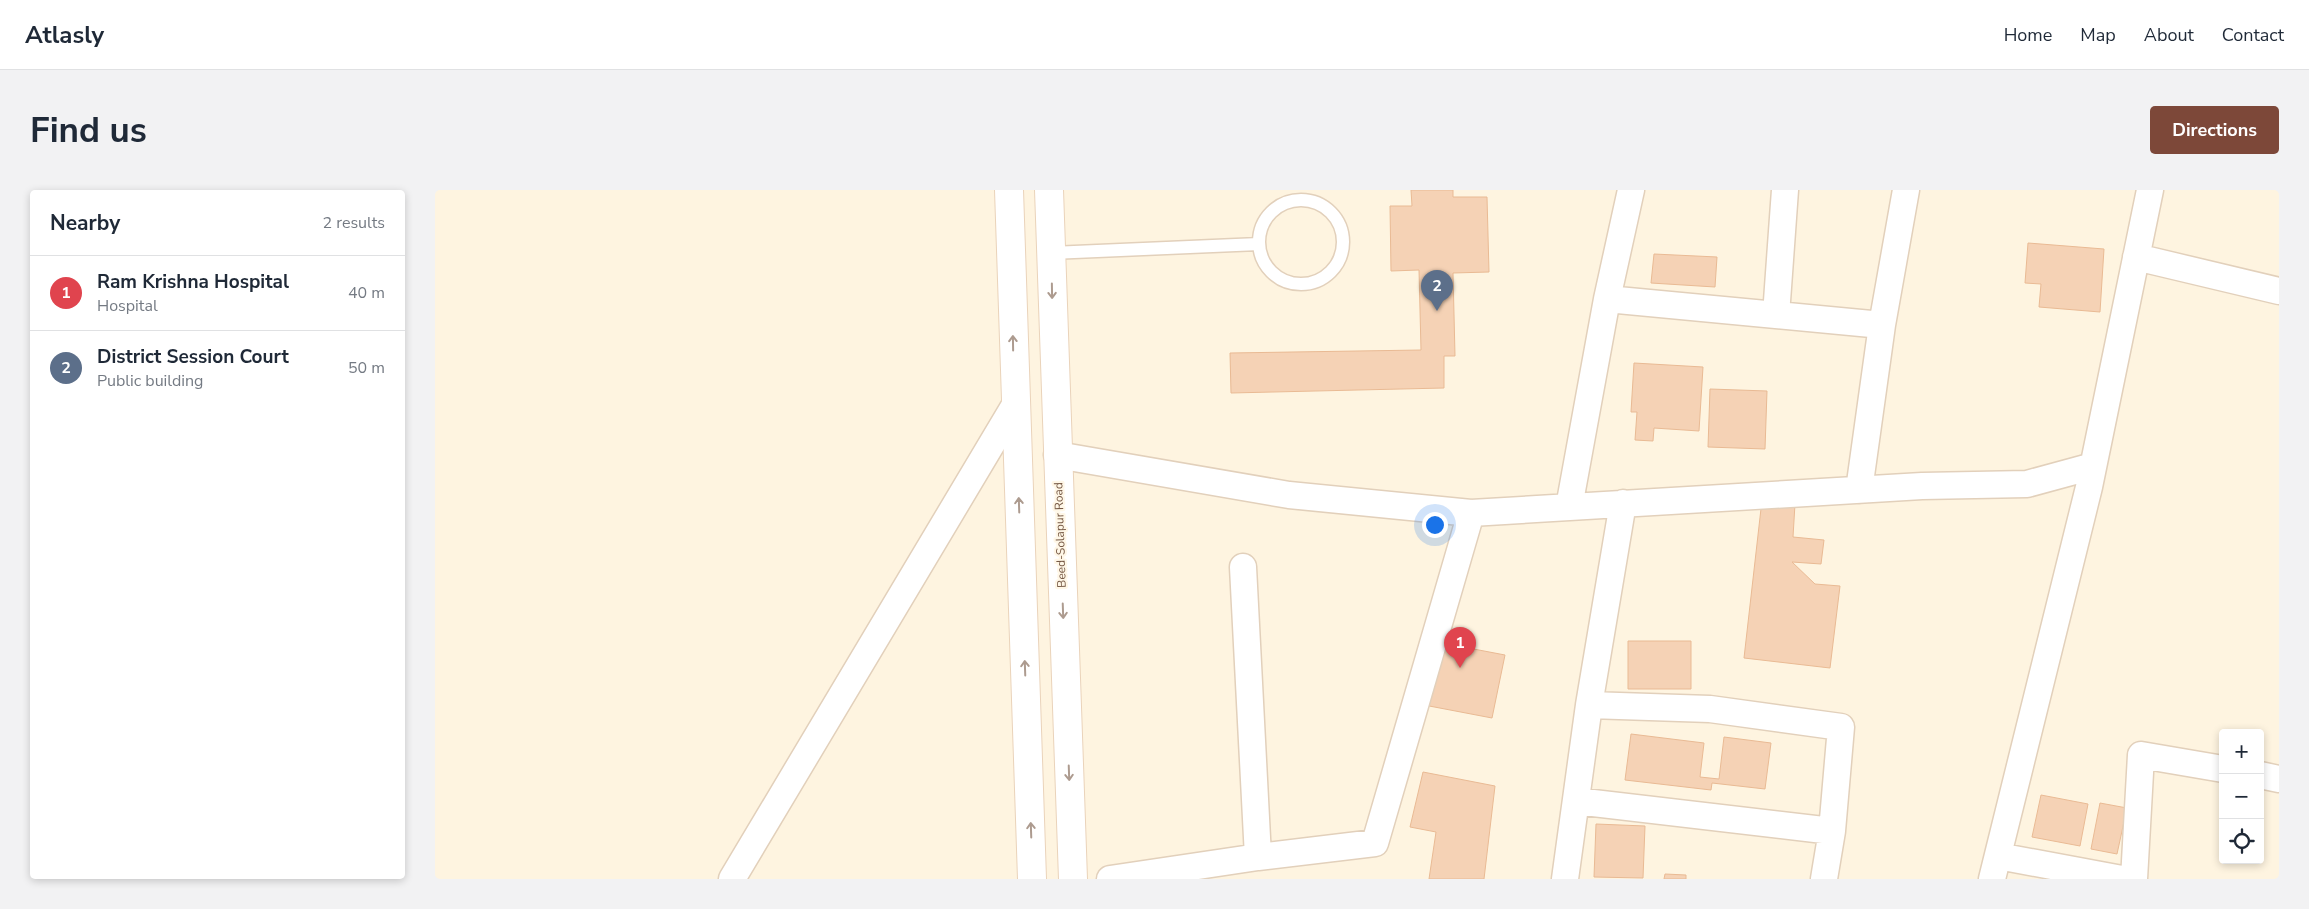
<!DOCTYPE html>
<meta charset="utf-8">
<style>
:root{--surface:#fff;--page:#f2f2f3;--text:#1f2937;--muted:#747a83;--line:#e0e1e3;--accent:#7d4839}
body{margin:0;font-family:"Nunito Sans",sans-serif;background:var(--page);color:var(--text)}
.controls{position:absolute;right:15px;bottom:15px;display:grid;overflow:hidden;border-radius:5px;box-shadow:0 2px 8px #0003}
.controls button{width:45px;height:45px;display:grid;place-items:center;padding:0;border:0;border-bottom:1px solid var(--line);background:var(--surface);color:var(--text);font:25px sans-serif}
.you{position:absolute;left:999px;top:334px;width:18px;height:18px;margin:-12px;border:4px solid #fff;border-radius:50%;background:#1a73e8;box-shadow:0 0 0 8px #1a73e833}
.badge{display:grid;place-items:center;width:32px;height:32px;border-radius:50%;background:var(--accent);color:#fff;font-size:16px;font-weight:700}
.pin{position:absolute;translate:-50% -41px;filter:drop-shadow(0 1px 2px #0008)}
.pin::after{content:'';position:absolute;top:26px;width:18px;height:15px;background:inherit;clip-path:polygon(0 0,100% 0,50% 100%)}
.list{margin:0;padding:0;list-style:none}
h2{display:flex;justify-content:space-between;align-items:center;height:65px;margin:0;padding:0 20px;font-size:21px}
h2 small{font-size:16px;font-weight:400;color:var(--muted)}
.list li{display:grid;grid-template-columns:32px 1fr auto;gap:15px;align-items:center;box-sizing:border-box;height:75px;padding:0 20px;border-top:1px solid var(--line)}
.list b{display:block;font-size:19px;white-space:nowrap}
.list p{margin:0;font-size:16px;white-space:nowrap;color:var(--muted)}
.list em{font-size:16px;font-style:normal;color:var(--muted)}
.icon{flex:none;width:28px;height:28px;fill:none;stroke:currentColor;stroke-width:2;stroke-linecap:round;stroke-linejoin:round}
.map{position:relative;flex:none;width:1844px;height:689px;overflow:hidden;border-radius:5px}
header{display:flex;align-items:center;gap:30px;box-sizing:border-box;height:70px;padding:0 25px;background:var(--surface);border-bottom:1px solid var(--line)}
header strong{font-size:24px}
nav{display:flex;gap:28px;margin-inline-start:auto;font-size:18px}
.intro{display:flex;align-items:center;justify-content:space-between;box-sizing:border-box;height:120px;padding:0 30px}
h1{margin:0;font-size:35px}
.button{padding:12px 22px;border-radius:5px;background:var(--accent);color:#fff;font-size:18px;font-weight:700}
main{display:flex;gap:30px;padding:0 30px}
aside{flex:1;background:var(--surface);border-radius:5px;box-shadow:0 2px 8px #0003}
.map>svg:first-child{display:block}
.building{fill:#f5d2b5;stroke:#e9ba94}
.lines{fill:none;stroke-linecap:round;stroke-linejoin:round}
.lane-casing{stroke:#e2d0bb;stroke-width:15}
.street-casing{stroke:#e2d0bb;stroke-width:29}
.secondary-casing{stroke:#ead3ba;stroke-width:30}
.lane{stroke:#fff;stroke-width:12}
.street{stroke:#fff;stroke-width:26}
.secondary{stroke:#fff;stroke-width:28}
.oneway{stroke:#ad9b8f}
.labels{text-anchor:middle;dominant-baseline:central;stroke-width:4.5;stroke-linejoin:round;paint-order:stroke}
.street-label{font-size:12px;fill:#765945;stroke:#fff7e7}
</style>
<header>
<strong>Atlasly</strong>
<nav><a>Home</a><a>Map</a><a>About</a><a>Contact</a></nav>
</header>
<div class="intro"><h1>Find us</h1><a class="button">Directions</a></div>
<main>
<aside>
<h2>Nearby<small>2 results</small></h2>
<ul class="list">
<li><span class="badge" style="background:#e0444e">1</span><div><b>Ram Krishna Hospital</b><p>Hospital</p></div><em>40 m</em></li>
<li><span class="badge" style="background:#5c6f8a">2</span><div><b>District Session Court</b><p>Public building</p></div><em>50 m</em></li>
</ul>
</aside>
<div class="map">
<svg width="1844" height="689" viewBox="0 0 1844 689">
<rect width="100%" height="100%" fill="#fef4e0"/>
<path class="building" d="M976 0H1018V7H1052L1054 82 1018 83 1020 166H1009V198L796 203 795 163 986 160 984 80 956 81 955 16H977Z
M1593 53 1669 59 1665 122 1604 117 1606 94 1590 93Z
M1219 64 1282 67 1280 97 1216 93Z
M1199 173 1268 177 1264 241 1219 238 1218 251 1200 250 1202 222H1196Z
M1275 199 1332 201 1330 259 1273 257Z
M1327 310 1360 314 1358 347 1389 350 1386 374 1357 372 1380 394 1405 396 1395 478 1309 468Z
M1193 451H1256V499H1193Z
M1002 452 1070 465 1057 528 989 515Z
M1196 544 1269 553 1265 587 1284 589 1289 547 1336 553 1330 599 1277 593 1276 600 1190 590Z
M988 582 1060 596 1049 689H994L1001 642 975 637Z
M1606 605 1653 614 1645 656 1597 647Z
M1665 613 1692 618 1682 664 1656 659Z
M1161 634 1210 636 1208 688 1159 687Z
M1230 684 1251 685V689H1229Z"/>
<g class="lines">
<defs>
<path id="lane" d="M824 52a42 42 0 1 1 84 0a42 42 0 1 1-84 0Z
M616 63 824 54"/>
<path id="street" d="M1701 67 1844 101
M1172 109 1447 135
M1341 125 1350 0
M622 265 854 305 1036 323 1487 296 1592 294 1658 276
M1424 300 1447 135 1471 0
M1134 317 1172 109 1196 0
M808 377 823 667
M1154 515 1275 519 1406 537 1397 641 1389 689
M1825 585 1844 589
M1141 611 1397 641
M1563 666 1687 689
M297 689 580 215
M675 689 823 667 940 653 1036 323
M1130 689 1154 515 1188 313
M1557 689 1654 297 1715 0
M1699 689 1706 565 1788 579"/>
<path id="secondary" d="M574 0 597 689
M614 0 638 689"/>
</defs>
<use href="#lane" class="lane-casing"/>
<use href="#street" class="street-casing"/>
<use href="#secondary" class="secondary-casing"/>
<use href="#lane" class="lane"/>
<use href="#street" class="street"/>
<use href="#secondary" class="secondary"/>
</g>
<defs><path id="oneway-shaft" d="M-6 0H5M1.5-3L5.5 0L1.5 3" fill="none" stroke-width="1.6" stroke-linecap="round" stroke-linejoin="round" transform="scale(1.25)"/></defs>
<g class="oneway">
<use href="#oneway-shaft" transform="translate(617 101) rotate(89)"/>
<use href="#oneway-shaft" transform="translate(578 153) rotate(-91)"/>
<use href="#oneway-shaft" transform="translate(584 315) rotate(-92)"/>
<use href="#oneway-shaft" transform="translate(628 421) rotate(88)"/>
<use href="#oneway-shaft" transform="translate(590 478) rotate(-92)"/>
<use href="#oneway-shaft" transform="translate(634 583) rotate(88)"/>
<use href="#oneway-shaft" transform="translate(596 640) rotate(-92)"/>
</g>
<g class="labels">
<g class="street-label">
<text transform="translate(625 345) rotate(-92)">Beed-Solapur Road</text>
</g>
</g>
</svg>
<div class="controls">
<button>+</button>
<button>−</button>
<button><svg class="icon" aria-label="locate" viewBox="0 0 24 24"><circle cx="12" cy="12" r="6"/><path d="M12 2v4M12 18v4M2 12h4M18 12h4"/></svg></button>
</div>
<div class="you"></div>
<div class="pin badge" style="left:1025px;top:478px;background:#e0444e">1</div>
<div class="pin badge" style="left:1002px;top:121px;background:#5c6f8a">2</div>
</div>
</main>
